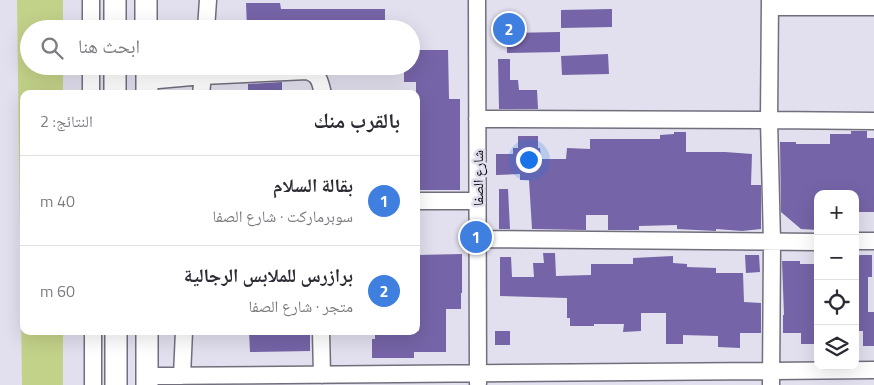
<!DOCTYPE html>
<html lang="ar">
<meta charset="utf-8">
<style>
:root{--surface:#fff;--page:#f2f2f3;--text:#2b2b33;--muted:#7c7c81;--line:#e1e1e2;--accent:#d93025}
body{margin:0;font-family:"Titillium Web","Noto Naskh Arabic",sans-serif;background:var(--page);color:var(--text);direction:rtl}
.controls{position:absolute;right:15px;bottom:15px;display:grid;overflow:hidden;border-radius:10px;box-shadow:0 5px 20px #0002}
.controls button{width:45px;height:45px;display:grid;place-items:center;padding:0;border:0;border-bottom:1px solid var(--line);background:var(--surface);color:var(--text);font:25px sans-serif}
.you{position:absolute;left:528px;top:159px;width:18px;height:18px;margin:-12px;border:4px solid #fff;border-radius:50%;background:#1a73e8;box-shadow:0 0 0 8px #1a73e833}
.badge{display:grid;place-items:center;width:32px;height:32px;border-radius:50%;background:var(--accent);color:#fff;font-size:16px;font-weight:700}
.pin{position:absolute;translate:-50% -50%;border:2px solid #fff;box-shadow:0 1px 5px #0006}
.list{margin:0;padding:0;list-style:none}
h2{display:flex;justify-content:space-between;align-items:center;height:65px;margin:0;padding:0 20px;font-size:21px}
h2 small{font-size:16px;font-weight:400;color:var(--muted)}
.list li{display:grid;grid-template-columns:32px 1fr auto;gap:15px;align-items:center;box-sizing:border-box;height:90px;padding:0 20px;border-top:1px solid var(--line)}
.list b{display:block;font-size:19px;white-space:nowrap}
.list p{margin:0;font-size:16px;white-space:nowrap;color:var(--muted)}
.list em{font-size:16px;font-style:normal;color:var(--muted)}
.icon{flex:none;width:28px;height:28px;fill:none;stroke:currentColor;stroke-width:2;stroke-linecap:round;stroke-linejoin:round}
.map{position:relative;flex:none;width:874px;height:385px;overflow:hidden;direction:ltr}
.search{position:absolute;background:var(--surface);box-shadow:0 5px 20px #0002;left:20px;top:20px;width:400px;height:55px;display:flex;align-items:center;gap:12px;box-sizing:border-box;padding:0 18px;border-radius:28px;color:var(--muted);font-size:19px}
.panel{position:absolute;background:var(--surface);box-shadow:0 5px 20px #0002;left:20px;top:90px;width:400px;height:245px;border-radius:10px;direction:rtl}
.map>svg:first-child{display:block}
.green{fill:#c3d289}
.building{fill:#7564a7}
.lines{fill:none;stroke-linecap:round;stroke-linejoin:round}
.minor-casing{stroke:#726f7d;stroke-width:19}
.major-casing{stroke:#726f7d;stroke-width:24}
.minor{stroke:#fff;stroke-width:16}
.major{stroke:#fff;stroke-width:21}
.labels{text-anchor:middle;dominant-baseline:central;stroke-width:5;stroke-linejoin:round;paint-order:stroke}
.street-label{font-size:14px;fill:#0b0a0f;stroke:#e2dfee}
</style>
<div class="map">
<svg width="874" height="385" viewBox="0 0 874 385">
<rect width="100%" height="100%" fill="#e2dfee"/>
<path class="green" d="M17 0H63V29H29V66H63V94H24V331H63V385H22Z"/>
<path class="building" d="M246 3H280L281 9H385V29H247Z
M612 9V27L561 28V10Z
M560 32V52L507 53V33Z
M411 50H448L449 99H460V190H416V82H404V66H411Z
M608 54 609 74 562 75 561 56Z
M498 59H510V80H518L519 90H537L538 109H499Z
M282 82V94H248V84Z
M851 131H867V138H874V212H855V193H823V194H818V230L801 229 781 212 780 142H796V144H830V134H851Z
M674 132H686V152H725L752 154 751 185H761V229L742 231 716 229V231L677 229V225L639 226V230H608V215H586V230L532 229 529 180H520V174L496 175V154H513V148H518V136H538V148H540L541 159H566L567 148 590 149V139H660V135L674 134Z
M499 189H508L510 229H499Z
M543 253H555L556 276 591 275V264H633V258L673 256V263L687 264V267L716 268V273H743L744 302 761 303V333H740V348L718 347V336L683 335V344H666V313H641V331L623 332 624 324H594V326H570V318H567V298L500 296V257H511L512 277H534L533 263H544Z
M462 254V293H461V309H446V352H414V358H372V339H375V331H419V278H417V255Z
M745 255H759L760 272 746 273Z
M861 255H872V277H868V312H874V346H863V331H855V256Z
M782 261H800V264H818V344H801V333H783V315H784Z
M249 331H310V351L250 352Z
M495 331H510V345H495Z"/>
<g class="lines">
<defs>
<path id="minor" d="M91 0V29
M477 0 478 383
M770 0 769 120 772 242 771 385
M770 7H874
M206 29 208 0
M91 66V94
M147 81 203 76 307 71C320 75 320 82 323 94
M201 94 204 66
M477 119 769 120 874 121
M416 201H477
M477 239 818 242
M855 241H874
M93 331V385
M321 331 322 375
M147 376 771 371 874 370
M182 376 184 331"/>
<path id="major" d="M115 0V29
M146 0V29
M115 66V94
M147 66V94
M116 331V385
M147 331V385"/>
</defs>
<use href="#minor" class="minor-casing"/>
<use href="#major" class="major-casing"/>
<use href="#minor" class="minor"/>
<use href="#major" class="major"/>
</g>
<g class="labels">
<g class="street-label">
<text transform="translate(477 178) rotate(-90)">شارع الصفا</text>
</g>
</g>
</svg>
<div class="controls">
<button>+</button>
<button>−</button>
<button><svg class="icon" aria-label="locate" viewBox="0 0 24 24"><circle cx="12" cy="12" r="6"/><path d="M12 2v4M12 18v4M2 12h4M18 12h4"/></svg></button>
<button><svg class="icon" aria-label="layers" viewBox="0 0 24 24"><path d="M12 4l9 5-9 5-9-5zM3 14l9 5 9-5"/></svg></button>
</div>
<div class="you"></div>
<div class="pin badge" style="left:476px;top:237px;background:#3f7fe0">1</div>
<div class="pin badge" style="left:509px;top:29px;background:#3f7fe0">2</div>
<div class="search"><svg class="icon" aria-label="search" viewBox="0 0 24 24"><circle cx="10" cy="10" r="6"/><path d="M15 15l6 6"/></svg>ابحث هنا</div>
<section class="panel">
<h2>بالقرب منك<small>النتائج: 2</small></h2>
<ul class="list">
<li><span class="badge" style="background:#3f7fe0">1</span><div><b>بقالة السلام</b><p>سوبرماركت · شارع الصفا</p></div><em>40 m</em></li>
<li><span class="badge" style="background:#3f7fe0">2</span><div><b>برازرس للملابس الرجالية</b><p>متجر · شارع الصفا</p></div><em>60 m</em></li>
</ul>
</section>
</div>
